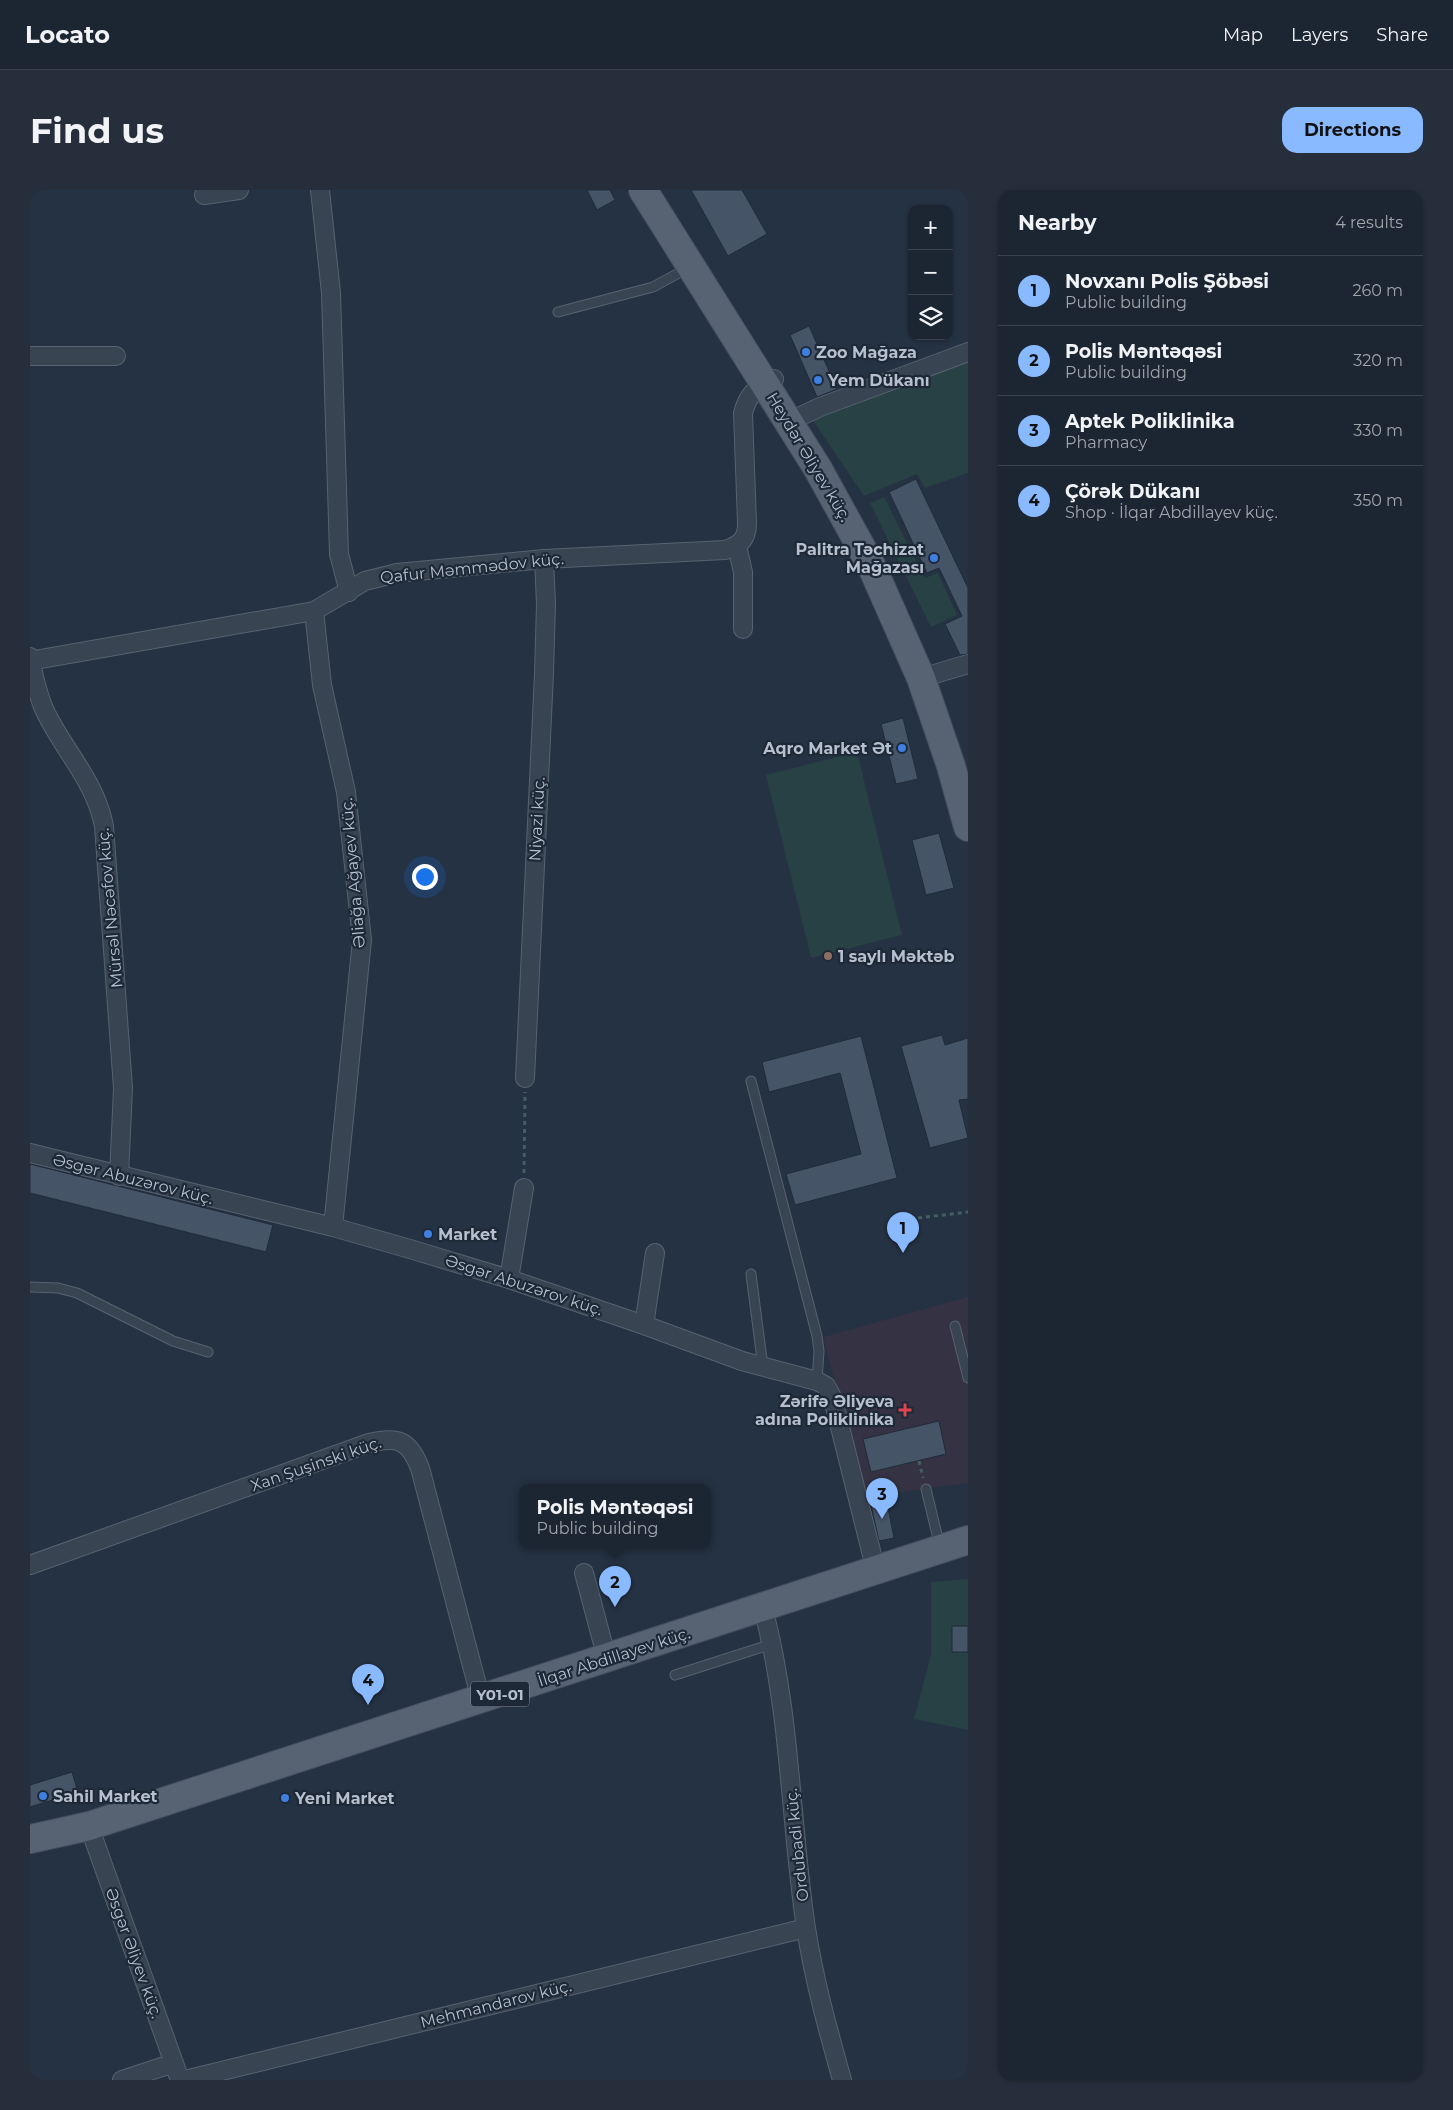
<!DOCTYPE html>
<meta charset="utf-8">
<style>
:root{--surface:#1c2632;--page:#252e3a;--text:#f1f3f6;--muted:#a0a5ac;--line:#3a434d;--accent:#89b9ff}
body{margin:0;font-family:Montserrat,sans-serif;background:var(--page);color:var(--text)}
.controls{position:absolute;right:15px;top:15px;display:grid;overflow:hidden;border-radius:10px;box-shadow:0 1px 4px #0004}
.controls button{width:45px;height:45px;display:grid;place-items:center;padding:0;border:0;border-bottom:1px solid var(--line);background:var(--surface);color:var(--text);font:25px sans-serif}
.you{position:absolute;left:394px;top:686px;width:18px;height:18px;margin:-12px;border:4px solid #fff;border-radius:50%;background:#1a73e8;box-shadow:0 0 0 8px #1a73e833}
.badge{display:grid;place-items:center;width:32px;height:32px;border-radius:50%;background:var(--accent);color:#111;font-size:16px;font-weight:700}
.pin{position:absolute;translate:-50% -41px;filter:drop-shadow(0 1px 2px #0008)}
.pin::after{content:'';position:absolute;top:26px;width:18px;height:15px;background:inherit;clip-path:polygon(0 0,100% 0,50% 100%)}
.popup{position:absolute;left:489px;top:1294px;width:192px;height:65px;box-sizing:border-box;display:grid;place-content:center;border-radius:10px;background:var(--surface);filter:drop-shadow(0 1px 4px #0005);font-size:16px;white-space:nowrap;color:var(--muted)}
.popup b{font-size:19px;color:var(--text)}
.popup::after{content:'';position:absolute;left:50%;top:100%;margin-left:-10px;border:10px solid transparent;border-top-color:var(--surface)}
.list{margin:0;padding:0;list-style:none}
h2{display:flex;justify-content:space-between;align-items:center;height:65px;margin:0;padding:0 20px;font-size:21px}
h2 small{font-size:16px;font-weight:400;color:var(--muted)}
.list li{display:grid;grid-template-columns:32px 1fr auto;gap:15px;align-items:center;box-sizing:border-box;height:70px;padding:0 20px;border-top:1px solid var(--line)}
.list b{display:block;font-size:19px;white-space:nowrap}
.list p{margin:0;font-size:16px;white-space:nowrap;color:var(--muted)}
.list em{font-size:16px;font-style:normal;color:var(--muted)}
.icon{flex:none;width:28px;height:28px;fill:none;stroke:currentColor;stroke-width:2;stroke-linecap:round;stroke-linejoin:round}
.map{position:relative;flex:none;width:938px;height:1890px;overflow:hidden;border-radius:15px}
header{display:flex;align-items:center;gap:30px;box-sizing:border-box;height:70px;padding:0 25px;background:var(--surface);border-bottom:1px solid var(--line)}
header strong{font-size:24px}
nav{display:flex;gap:28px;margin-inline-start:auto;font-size:18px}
.intro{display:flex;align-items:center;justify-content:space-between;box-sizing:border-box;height:120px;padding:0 30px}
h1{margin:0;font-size:35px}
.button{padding:12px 22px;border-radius:15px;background:var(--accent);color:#111;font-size:18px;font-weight:700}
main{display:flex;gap:30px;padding:0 30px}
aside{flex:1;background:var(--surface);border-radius:15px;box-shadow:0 1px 4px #0004}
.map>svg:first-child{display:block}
.medical{fill:#343243}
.green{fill:#274144}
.building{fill:#465468;stroke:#202b3a}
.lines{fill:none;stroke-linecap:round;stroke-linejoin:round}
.service-casing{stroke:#576270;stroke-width:11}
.minor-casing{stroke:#576270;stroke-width:20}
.primary-casing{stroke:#434d5c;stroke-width:30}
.path{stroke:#455e61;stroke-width:3;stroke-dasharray:4 4;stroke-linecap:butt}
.service{stroke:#394453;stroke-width:9}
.minor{stroke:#394453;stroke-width:18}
.primary{stroke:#576373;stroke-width:28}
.shop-dot{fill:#3f7fe0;stroke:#1e2938;stroke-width:2}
.education-dot{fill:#8d6e63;stroke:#1e2938;stroke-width:2}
.health-dot{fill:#e0444e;stroke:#1e2938;stroke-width:2}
.labels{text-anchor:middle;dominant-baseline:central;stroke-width:4.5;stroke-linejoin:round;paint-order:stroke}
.shield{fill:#1e2938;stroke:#8892a0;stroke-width:1}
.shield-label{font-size:15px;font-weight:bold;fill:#b6bfcd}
.poi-label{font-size:16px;font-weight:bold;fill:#b6bfcd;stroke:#1e2938;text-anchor:start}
.street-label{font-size:16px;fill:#b6bfcd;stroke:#1e2938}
</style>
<header>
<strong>Locato</strong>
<nav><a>Map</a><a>Layers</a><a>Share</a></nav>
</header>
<div class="intro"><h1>Find us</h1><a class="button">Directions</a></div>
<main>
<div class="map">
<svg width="938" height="1890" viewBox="0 0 938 1890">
<rect width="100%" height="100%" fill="#253243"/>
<path class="medical" d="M938 1107V1293L835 1307 793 1147Z"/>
<path class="green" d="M938 172V283L895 298 887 284 834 306 782 229Z
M854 307 895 388 908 383 927 425 901 437 840 313Z
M827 562 872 745 781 768 736 585Z
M938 1389V1540L884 1529 901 1465V1392Z"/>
<path class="building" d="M557 0H580L585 10 567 20Z
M661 0H712L737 44 698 66Z
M779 136 807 199 787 207 760 145Z
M886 289 938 398V464L930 465 915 434 932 426 909 378 897 383 859 302Z
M873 528 888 589 866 594 851 534Z
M909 643 924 698 896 705 882 650Z
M912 845 915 855 938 848V909L929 910 938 948 900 958 871 856Z
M831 846 867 988 765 1015 756 984 831 964 810 883 739 902 732 872Z
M0 974 243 1035 236 1062 0 1003Z
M909 1231 916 1264 841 1282 833 1249Z
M856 1307 864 1348 849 1351 840 1310Z
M922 1436H938V1462H922Z
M42 1582 48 1602 0 1617V1595Z"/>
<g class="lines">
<defs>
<path id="service" d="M528 122 623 97 658 78
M721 891 787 1146 789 1161 787 1191
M721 1084 733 1177
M0 1097 28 1098 47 1103 143 1151 178 1162
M925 1136 938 1188
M896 1299 910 1357
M645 1485 742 1454"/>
<path id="minor" d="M290 0 301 103 309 364 319 402
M174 5 209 0
M0 166H86
M771 226 790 217 938 162
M707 356 713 382V439
M284 421 292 495 316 602 332 750 303 1037
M0 467C3 484 7 502 14 519 33 560 65 590 74 636L93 898 89 986
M0 471 284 421 335 391 367 383 514 369 695 360C710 355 717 350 717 333L713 223C719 202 726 199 744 189
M891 488 938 474
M495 888 514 484 516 414 514 369
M0 963 303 1037 380 1059 479 1089 614 1135 712 1171 787 1191 796 1196 803 1209 846 1381
M479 1089 494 998
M614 1135 625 1063
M0 1375 339 1253C368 1246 379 1250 390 1278L451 1510
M554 1383 577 1469
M733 1418C761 1523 760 1632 776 1738 784 1790 798 1840 812 1890
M59 1636 150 1890
M92 1890 144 1873
M155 1890 776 1738"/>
<path id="primary" d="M613 0 788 279 842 377 891 488 921 576 938 637
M0 1649 59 1636 938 1350"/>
</defs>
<use href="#service" class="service-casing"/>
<use href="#minor" class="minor-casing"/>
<use href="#primary" class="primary-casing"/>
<path class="path" d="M494 983 495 902
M888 1028 938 1022
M889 1271 893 1288"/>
<use href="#service" class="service"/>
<use href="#minor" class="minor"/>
<use href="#primary" class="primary"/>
</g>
<g class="shop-dot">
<circle cx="776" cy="162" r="5"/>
<circle cx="788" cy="190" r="5"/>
<circle cx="904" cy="368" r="5"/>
<circle cx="872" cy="558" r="5"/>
<circle cx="398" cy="1044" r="5"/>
<circle cx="13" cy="1606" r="5"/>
<circle cx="255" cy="1608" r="5"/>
</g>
<circle class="education-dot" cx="798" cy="766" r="5"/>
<path class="health-dot" d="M872.5 1212.5h5v5h5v5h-5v5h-5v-5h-5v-5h5z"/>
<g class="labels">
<rect class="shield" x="441" y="1491.5" width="58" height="25" rx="4"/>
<g class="shield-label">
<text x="470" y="1504">Y01-01</text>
</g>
<g class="poi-label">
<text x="786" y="162">Zoo Mağaza</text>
<text x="798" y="190">Yem Dükanı</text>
<text x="894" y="359" text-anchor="end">Palitra Təchizat<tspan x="894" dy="18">Mağazası</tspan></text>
<text x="862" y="558" text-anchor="end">Aqro Market Ət</text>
<text x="808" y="766">1 saylı Məktəb</text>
<text x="408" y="1044">Market</text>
<text x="864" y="1211" text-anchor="end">Zərifə Əliyeva<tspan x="864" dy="18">adına Poliklinika</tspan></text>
<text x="23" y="1606">Sahil Market</text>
<text x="265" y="1608">Yeni Market</text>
</g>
<g class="street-label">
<text transform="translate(779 267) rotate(59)">Heydər Əliyev küç.</text>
<text transform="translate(442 378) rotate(-6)">Qafur Məmmədov küç.</text>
<text transform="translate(507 629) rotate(-87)">Niyazi küç.</text>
<text transform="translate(323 683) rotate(-95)">Əliağa Ağayev küç.</text>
<text transform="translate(80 718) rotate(-95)">Mürsəl Nəcəfov küç.</text>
<text transform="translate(103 989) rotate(14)">Əsgər Abuzərov küç.</text>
<text transform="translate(494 1095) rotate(18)">Əsgər Abuzərov küç.</text>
<text transform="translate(286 1274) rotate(-19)">Xan Şuşinski küç.</text>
<text transform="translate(584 1467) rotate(-18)">İlqar Abdillayev küç.</text>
<text transform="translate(767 1655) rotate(-96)">Ordubadi küç.</text>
<text transform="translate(104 1763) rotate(70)">Əsgər Əliyev küç.</text>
<text transform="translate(466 1814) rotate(-14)">Mehmandarov küç.</text>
</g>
</g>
</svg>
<div class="controls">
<button>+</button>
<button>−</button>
<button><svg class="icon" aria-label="layers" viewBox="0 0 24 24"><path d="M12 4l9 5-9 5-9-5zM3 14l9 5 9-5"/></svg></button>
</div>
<div class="you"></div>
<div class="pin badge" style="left:873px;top:1063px">1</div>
<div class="pin badge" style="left:585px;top:1417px">2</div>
<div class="popup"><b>Polis Məntəqəsi</b>Public building</div>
<div class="pin badge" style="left:852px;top:1329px">3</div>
<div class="pin badge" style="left:338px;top:1515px">4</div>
</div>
<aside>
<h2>Nearby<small>4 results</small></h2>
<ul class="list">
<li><span class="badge">1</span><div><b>Novxanı Polis Şöbəsi</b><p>Public building</p></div><em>260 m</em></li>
<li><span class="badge">2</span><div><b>Polis Məntəqəsi</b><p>Public building</p></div><em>320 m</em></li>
<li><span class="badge">3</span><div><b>Aptek Poliklinika</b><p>Pharmacy</p></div><em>330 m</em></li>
<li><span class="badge">4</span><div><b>Çörək Dükanı</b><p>Shop · İlqar Abdillayev küç.</p></div><em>350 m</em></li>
</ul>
</aside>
</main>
